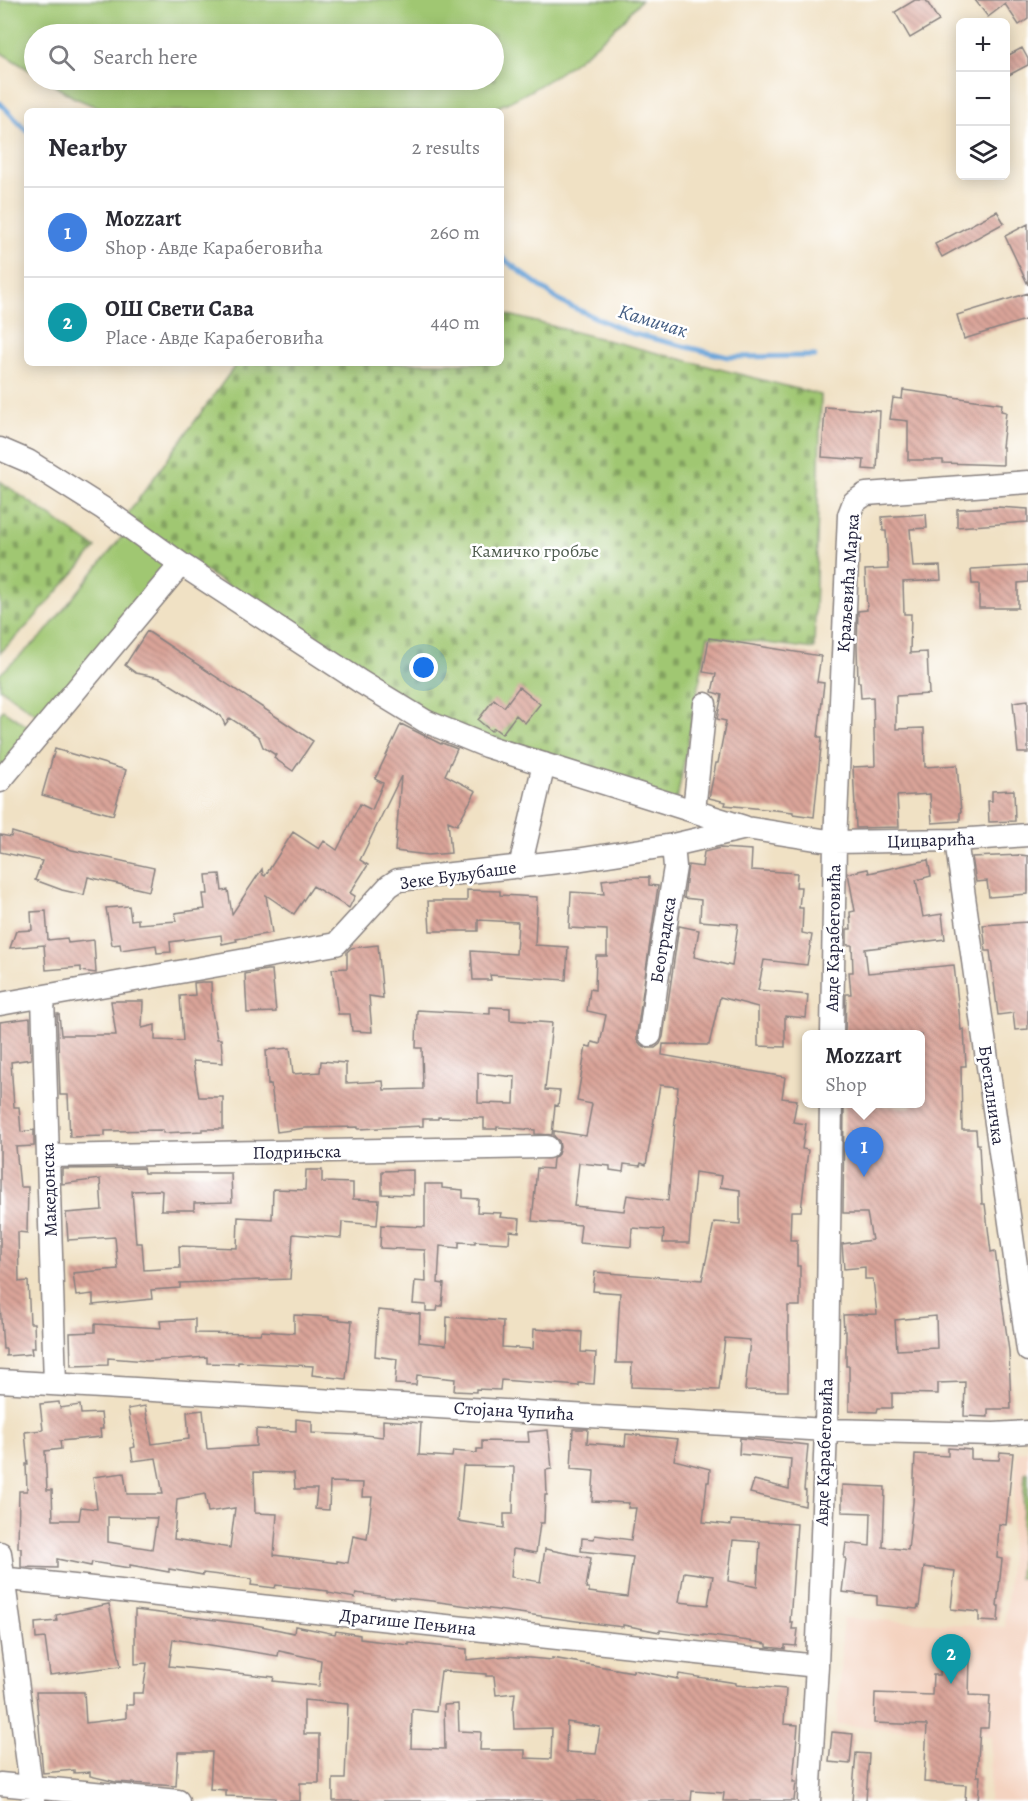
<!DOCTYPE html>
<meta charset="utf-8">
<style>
:root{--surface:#fff;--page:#f7f7f7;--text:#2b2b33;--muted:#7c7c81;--line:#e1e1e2;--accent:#1f6fb2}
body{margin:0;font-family:Alegreya,serif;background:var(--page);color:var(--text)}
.controls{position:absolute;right:18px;top:18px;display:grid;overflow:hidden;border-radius:9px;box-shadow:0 3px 15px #0003}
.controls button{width:54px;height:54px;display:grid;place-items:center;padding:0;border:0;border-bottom:2px solid var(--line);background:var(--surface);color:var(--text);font:30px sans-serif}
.you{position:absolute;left:424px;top:668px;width:21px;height:21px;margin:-15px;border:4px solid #fff;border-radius:50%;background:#1a73e8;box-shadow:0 0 0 9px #1a73e833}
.badge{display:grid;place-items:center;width:39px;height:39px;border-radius:50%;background:var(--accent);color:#fff;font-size:20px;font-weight:700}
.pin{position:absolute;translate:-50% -50px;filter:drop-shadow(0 2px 3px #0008)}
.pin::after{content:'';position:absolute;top:32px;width:21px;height:18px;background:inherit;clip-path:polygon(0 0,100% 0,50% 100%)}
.popup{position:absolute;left:802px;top:1030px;width:123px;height:78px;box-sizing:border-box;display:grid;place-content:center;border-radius:9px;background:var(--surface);filter:drop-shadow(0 2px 4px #0005);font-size:20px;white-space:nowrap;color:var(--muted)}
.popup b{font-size:22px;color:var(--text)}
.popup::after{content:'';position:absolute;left:50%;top:100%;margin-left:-12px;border:12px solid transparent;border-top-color:var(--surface)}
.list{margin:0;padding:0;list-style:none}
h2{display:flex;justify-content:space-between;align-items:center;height:78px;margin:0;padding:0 24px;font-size:26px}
h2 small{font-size:20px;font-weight:400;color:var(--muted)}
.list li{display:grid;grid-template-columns:39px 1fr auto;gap:18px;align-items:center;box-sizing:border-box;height:90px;padding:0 24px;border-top:2px solid var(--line)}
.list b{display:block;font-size:22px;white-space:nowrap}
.list p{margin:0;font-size:20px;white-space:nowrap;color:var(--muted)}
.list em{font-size:20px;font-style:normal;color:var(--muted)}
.icon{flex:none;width:33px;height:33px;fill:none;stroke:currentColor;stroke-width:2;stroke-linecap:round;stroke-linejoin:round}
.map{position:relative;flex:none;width:1028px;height:1801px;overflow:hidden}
.search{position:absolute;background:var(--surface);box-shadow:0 3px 15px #0003;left:24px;top:24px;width:480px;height:66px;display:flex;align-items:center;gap:15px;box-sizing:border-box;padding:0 21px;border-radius:33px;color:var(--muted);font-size:22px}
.panel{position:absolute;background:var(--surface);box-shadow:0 3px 15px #0003;left:24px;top:108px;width:480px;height:258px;border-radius:9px}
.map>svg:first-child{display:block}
.built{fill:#f4d3c0}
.green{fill:#a0c772;stroke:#617456;stroke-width:1.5}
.cemetery{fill:url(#cemetery-stones);stroke:#617456;stroke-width:1.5}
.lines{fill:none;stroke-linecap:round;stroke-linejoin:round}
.stream{stroke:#68a3d8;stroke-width:5}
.building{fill:url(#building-back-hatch);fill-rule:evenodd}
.minor-casing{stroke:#898280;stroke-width:25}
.minor{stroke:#fff;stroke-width:22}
.labels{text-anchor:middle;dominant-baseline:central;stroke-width:5;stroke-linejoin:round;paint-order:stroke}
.park-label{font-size:18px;fill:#4e5c4e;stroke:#fff}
.street-label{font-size:18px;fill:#22223b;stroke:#fff}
.water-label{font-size:20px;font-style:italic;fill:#425c82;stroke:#fff}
</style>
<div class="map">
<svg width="1028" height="1801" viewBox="0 0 1028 1801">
<defs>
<pattern id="cemetery-stones" width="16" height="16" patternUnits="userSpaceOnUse" patternTransform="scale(1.5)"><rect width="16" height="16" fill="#a0c772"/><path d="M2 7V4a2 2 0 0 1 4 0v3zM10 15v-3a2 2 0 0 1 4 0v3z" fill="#82a15f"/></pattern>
<pattern id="building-back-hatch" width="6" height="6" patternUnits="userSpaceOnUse" patternTransform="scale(1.5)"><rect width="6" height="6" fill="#daa499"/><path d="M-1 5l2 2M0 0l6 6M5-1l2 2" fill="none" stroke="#b0857e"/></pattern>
</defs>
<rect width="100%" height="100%" fill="#fff"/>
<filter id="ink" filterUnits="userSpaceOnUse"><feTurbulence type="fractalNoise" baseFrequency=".0167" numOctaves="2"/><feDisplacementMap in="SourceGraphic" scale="12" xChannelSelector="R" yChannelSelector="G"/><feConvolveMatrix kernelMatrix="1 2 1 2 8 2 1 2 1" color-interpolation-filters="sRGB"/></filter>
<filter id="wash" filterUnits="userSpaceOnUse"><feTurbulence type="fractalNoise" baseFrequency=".008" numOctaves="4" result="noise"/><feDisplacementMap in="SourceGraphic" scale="24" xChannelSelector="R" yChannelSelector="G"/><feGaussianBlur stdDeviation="1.35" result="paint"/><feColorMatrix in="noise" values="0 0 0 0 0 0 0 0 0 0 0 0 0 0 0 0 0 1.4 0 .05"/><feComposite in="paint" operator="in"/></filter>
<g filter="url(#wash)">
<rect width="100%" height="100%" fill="#f0e1c4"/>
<path class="built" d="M1028 1450V1801H989L991 1736 837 1725 843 1618 1005 1627 1017 1452Z"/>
<path class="green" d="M0 0H641C603 46 544 89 488 111H106L73 97 45 80H494V34H34V73L0 52Z
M125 533 175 571 49 723 0 688V674L43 635Z
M3 710 39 734 0 781V714Z
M1028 1472V1578H1019L1025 1473Z"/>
<path class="cemetery" d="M501 313 821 395 814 649 708 636 675 810 436 719 124 519 237 363H501Z
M0 481 96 548 30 623 0 653Z"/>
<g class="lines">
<path class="stream" d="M0 103 27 131
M501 257 561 302 630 333 728 357 815 356"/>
</g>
<g id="blocks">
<path class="building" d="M915 0H926L939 21 910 38 895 12Z
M975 0H1028V19L1019 25 1005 4 988 17Z
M1022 48 1028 59V65L1005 77V57Z
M997 211 1004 223 942 257 935 244Z
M1028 224V285L1005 236Z
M1028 293V319L964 339 957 315Z
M903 390 1002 404 1001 411 1006 412 1002 447H1003V465L943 463V460H908V421L890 419 893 398 902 399Z
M825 407 880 411 877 470 863 469 864 460 822 457Z
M997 507 1028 509V522L957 527V509Z
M926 514 927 528 910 529 913 567 940 566 941 580 903 582 904 614H911L910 653 927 652 929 694 896 696V729L924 728 925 767 957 765 961 812H960V821L932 823 930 794 897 796 899 827 856 828 853 767 875 766 873 697 861 698 860 682H858L857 646 858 611 867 610 865 570 888 569 886 531H883L882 517Z
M1028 566V582L1018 583V608H979V584H972L971 569Z
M147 631 313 741 293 771 274 758 276 755 263 747 259 737 230 718 225 725 221 716 160 678 136 673 125 665Z
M709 638 821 656 817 682 824 683 818 737H822L814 817 793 814V812L725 805 726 802 709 798 716 763H718L726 721 717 719 722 695 712 692 716 674 703 672Z
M519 687 540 704 525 723 516 715 502 734 494 728 491 731 478 720 494 699 504 707Z
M1028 700V753H1018L1013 702Z
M401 724 441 744 442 743 457 749 445 775 476 791 457 825 448 821 451 853 428 855 395 851 401 776 360 860 368 865 350 893 355 896 349 908 313 886 294 914 266 895 272 933 236 939 237 941 222 944 221 935 170 942 171 952 157 953 156 945 121 950 120 944 112 945 106 908 129 906 131 920 138 919V924L177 921 175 913 205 909 203 894H208L206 875 220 874 222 891 228 890 232 914 262 869 263 875 265 876 293 832 319 849 324 841 337 850 360 804 372 810 383 783 375 779Z
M55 749 126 770 113 815 42 795Z
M1014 790 1015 821 989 822 988 801H992V791Z
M12 832 72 850 154 868 149 891 88 877 84 895 62 890 35 880 42 861 0 852V835L11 837Z
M720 848 752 850 751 870 797 873 796 887H801L799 908H803L802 933 812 935 807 965 764 960 758 990 808 995 806 1018 785 1016V1047L758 1046V1007L720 997 709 1045 663 1044 662 1055 785 1077 782 1098 797 1100 793 1122 806 1124 802 1149 808 1150 801 1211H791L790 1240H797V1266H800V1306H788V1391L745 1390 750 1340 725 1338 719 1390 631 1387 632 1363H616L620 1293 593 1291 595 1272 702 1280 714 1222 740 1224V1190L720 1187 722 1176 695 1172 689 1243H663L664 1230 632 1228 631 1247 579 1243 581 1225 532 1221 537 1168 552 1169 553 1159 558 1154 560 1147 559 1141 554 1136V1131L586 1136 592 1104 577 1101 586 1046 591 1047 592 1042 600 1044 606 1015 587 1011 590 989 595 990 596 956H607V930L569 928 571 892 604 894 602 880 618 878 649 877V885L658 886 637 1033V1040L641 1045 648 1048H655L660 1044 663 1037 679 926 699 930 694 957 732 966 738 924 700 921 701 900 684 898 688 865 702 867 704 852ZM660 1085 678 1087 668 1201 627 1195 624 1211 574 1206 579 1163 610 1166V1170L623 1172 624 1164 640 1166 641 1163 646 1165Z
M1021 855 1028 856V894L989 897 987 881 976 882 972 857Z
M928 860 931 876 916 880 923 917 942 914 945 939 865 949 868 973 954 965 961 1030 964 1029 966 1066H961L962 1130H976L977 1144H979L982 1204H985L991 1252 995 1251 1009 1351 1011 1409H988V1417L964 1416 965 1382 938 1383V1394L892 1393V1408H878L877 1412 849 1411V1366H846V1331H844L843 1315 877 1314 873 1279H865V1267L844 1269 842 1244 872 1240 867 1213H843L844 1104 911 1107V1104H921V1101H924L923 1068H921V1035H845L846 994H851L849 972H853L852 945H847V929H851L850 912 855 911 848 873 868 869 869 873ZM936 1316 937 1348 897 1350 895 1320Z
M467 890 500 891V895L537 897 535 945 568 947 566 980 490 975 491 980H473L471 951 516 954 518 922 478 920V931H430L428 901H467Z
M46 911 48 940 67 938 68 943 94 940 96 973 81 971V967L46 970 44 945 10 948 16 931 32 930 31 912Z
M1028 922V1029L1015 1030 1013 1013 998 1015 990 951H986L983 925Z
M378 945 383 998 369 996 372 1032 352 1031 350 1014H338L332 969 347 968V952L351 948Z
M267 970H272L276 1012 247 1013 245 974Z
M202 982H211L212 1011 217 1039H221L223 1063 193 1061 199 1097H223V1129H202V1131L163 1133V1130L105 1131V1136L70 1137 68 1095H60L57 1014H59L61 1035H116L111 1001H143L142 1028 155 1025V1040L183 1041 180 996 195 995 194 983Z
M490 1007 510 1008V1020L552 1023 545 1090 560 1091 558 1106 555 1105 552 1135 535 1134V1130L497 1127V1129H484V1118L438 1117V1119H423V1126L358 1129V1127L305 1128 277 1132 271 1084 268 1085 266 1050 290 1048 293 1074 320 1072 321 1061 346 1063V1083L383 1081 384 1090 423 1089 422 1048H416L417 1010 490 1014ZM478 1073 515 1077 514 1104 478 1103Z
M30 1018 31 1059 11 1062 14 1107H19L21 1132 34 1130V1146L16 1147 20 1187H28L27 1233 18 1232 19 1282 28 1281 30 1323H34L35 1348H31L32 1354 6 1356V1349H3L0 1304V1022Z
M143 1168 144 1173H231L232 1202 194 1203V1210H161L162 1191 160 1190 132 1191 136 1243H142L144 1270 180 1268 179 1246 237 1248 238 1217 272 1219 273 1189 305 1190 306 1170H322V1182L353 1183V1199L379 1200 377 1225 342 1222 341 1238 293 1234 290 1279 180 1283V1288L151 1290 152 1299 93 1305V1294L76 1296 73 1273 118 1269 115 1237 68 1240 66 1213 102 1210 100 1179 62 1184V1169Z
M413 1170V1195L382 1194V1171Z
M425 1184H442V1188L463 1190V1198L478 1199 477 1212 501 1213 500 1217 520 1219 519 1232 510 1231 509 1243 475 1241V1243L459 1242V1248L440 1246 438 1283 444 1284 442 1306H438L437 1311H426V1305L413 1304 415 1281 426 1282 425 1250 380 1248 381 1225 425 1227Z
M378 1310 420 1314 419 1342 446 1345 447 1317 503 1321 502 1347 533 1349 534 1329 582 1332 581 1352 596 1353 594 1384 579 1383V1386L501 1380 500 1390 476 1389V1392L454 1391 455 1379 417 1375 416 1385 395 1384 397 1359 375 1356Z
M294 1315 329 1317V1319L352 1321 346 1379 312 1375 313 1366 238 1362V1364L207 1363V1357L148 1361 108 1358V1365L71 1366 70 1333 95 1332V1324L161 1328 160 1321 195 1319V1333L260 1334 261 1331 294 1333Z
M59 1402 60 1408 80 1405 81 1414 101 1413 103 1429H100L101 1437 60 1441 61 1449 45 1451 47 1490H52L53 1520H79L81 1507 97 1509 93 1477 124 1473 127 1494H163L156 1458 133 1461 131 1448 135 1447 128 1409 145 1406 152 1444 189 1439 187 1412 203 1410 207 1449 256 1446V1429L296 1431V1419L312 1421V1433L355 1435V1434L383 1437V1420L421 1423 419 1455 452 1457 453 1451 477 1453V1449H482V1441L529 1442 528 1432 548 1430 552 1469 546 1470 547 1495H545L544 1523H540L536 1553 513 1549 511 1577 540 1582 545 1549 591 1558 586 1588H589V1592L627 1597 633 1557 581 1551 582 1538 594 1539 595 1535 631 1540 636 1508H628L629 1503 592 1501 594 1471 571 1469 573 1429H588L587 1443 625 1446 626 1434 678 1439 674 1460 710 1469 709 1482H707L703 1522 731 1525V1520L797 1524 790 1622H793L792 1629H798L796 1646 785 1645V1649L767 1647V1644L757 1642 704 1635V1636L660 1630V1632L623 1625V1627L598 1624 432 1601 395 1597V1598L356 1593 355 1598 328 1593V1591L276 1585 275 1588 251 1585 252 1579 203 1573V1575L169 1569V1572L130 1565V1568L92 1562 91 1566 57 1559V1568L21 1567V1548H18L19 1491H27L26 1464H28L25 1432 43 1430 40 1404ZM463 1466 514 1467 513 1514H504V1528L458 1521ZM254 1472 294 1473 295 1489H317L315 1509 329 1510 330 1482 363 1483 362 1497H372L367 1539 353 1536 348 1563 337 1561V1563L274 1555 277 1514 255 1513ZM205 1494 208 1512 235 1508 230 1548 174 1539 177 1499ZM108 1517 157 1518 152 1549 108 1542ZM733 1540 760 1542 757 1587 728 1581ZM684 1572 713 1576 708 1605 679 1602Z
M740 1438 808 1445 804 1490 806 1491 805 1506 750 1493 754 1480 789 1489 791 1459 739 1454Z
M948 1448 971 1450V1459L999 1460 1000 1452 1013 1453 1006 1525 999 1524 997 1558 1002 1559 997 1606H999L998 1622 979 1621V1612L951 1609 955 1571 924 1567 919 1607 918 1606 917 1609 877 1605V1596L842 1592 846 1558H844L846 1543 870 1546 871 1513 842 1512V1485L885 1487 883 1547 908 1550 913 1502 915 1454 948 1456Z
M109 1604 121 1666 50 1675 45 1638 36 1639 35 1623 57 1621 56 1615Z
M135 1610 256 1625 294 1633 295 1626 335 1634 336 1631 360 1635V1639L409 1645V1643L467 1649V1660L506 1656 552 1660V1658L633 1672V1670L678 1679 679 1674 736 1683V1685L786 1689 784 1724 798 1725 793 1782H796L794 1801H723L724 1793 692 1791 691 1801H333V1779H345L348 1704 304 1700V1734H319V1783H300V1801H275V1798L226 1796V1790L210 1789 212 1752H178L176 1786 116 1782 90 1776V1772L74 1773V1770L43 1773 36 1692H84L86 1723 126 1718V1705H133V1693H143L147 1663 135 1664ZM173 1639 278 1656 279 1651 321 1660 319 1686 273 1681 274 1677 169 1666ZM441 1671 486 1674V1676H494L496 1695 515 1693 513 1710 514 1729 552 1728 551 1759 525 1758V1750H480L481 1732 459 1731 458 1704 444 1705 445 1749 411 1748 412 1709 436 1712ZM567 1722 600 1727 596 1754 566 1752Z
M941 1656 970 1658 969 1695 990 1696 988 1728H980L977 1776H980L978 1801H965L966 1785 924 1782 927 1725 874 1723 875 1693 932 1695 933 1675H940Z
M832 1732 853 1734 850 1764 829 1762Z
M856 1753 869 1754 866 1801H852Z"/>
</g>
</g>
<g filter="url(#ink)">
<use href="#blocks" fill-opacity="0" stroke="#898280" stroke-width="1.5"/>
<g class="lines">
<defs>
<path id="minor" d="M0 449 28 461 104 509 181 564 361 682 425 721 486 746 744 827
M0 781 181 564
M694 811 705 704
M956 840 1028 1350
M520 867 544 764
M43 997 55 1384
M0 1004 336 944 389 886 398 880 576 860 673 845 746 828 835 842 956 840 1028 835
M832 1034 835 842 849 515 854 502 866 494 1028 482
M650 1035 657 980 675 867 673 845
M48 1156 547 1147
M0 1381 826 1430 994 1434 1028 1432
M0 1553 33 1801
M0 1578 817 1666
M0 1784 178 1801
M809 1801 817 1666 826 1430 831 1104"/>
</defs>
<use href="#minor" class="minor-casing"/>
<use href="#minor" class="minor"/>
</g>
</g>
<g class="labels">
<g class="park-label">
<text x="535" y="551">Камичко гробље</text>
</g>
<g class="street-label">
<text transform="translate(848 583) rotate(-86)">Краљевића Марка</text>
<text transform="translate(931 840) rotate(-2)">Цицварића</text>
<text transform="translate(458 875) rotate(-8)">Зеке Буљубаше</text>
<text transform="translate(833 938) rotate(-89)">Авде Карабеговића</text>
<text transform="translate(663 940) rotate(-81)">Београдска</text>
<text transform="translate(992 1095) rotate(82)">Брегалничка</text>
<text transform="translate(297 1152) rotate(-1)">Подрињска</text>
<text transform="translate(49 1190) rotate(-92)">Македонска</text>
<text transform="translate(514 1411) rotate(3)">Стојана Чупића</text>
<text transform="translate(824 1452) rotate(-88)">Авде Карабеговића</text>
<text transform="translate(408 1622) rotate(6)">Драгише Пењина</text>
</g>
<g class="water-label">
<text transform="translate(653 321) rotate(17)">Камичак</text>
</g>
</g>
</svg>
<div class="controls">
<button>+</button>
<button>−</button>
<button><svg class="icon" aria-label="layers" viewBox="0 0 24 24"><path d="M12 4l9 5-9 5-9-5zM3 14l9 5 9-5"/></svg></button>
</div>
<div class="you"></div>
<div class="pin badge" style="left:864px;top:1177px;background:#3f7fe0">1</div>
<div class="popup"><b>Mozzart</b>Shop</div>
<div class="pin badge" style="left:951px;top:1684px;background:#0f9aa8">2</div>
<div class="search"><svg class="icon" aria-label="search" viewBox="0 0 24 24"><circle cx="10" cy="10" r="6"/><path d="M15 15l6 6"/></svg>Search here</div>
<section class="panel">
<h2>Nearby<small>2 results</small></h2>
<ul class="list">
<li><span class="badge" style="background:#3f7fe0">1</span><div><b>Mozzart</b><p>Shop · Авде Карабеговића</p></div><em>260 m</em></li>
<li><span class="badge" style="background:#0f9aa8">2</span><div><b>ОШ Свети Сава</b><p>Place · Авде Карабеговића</p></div><em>440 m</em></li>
</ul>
</section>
</div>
